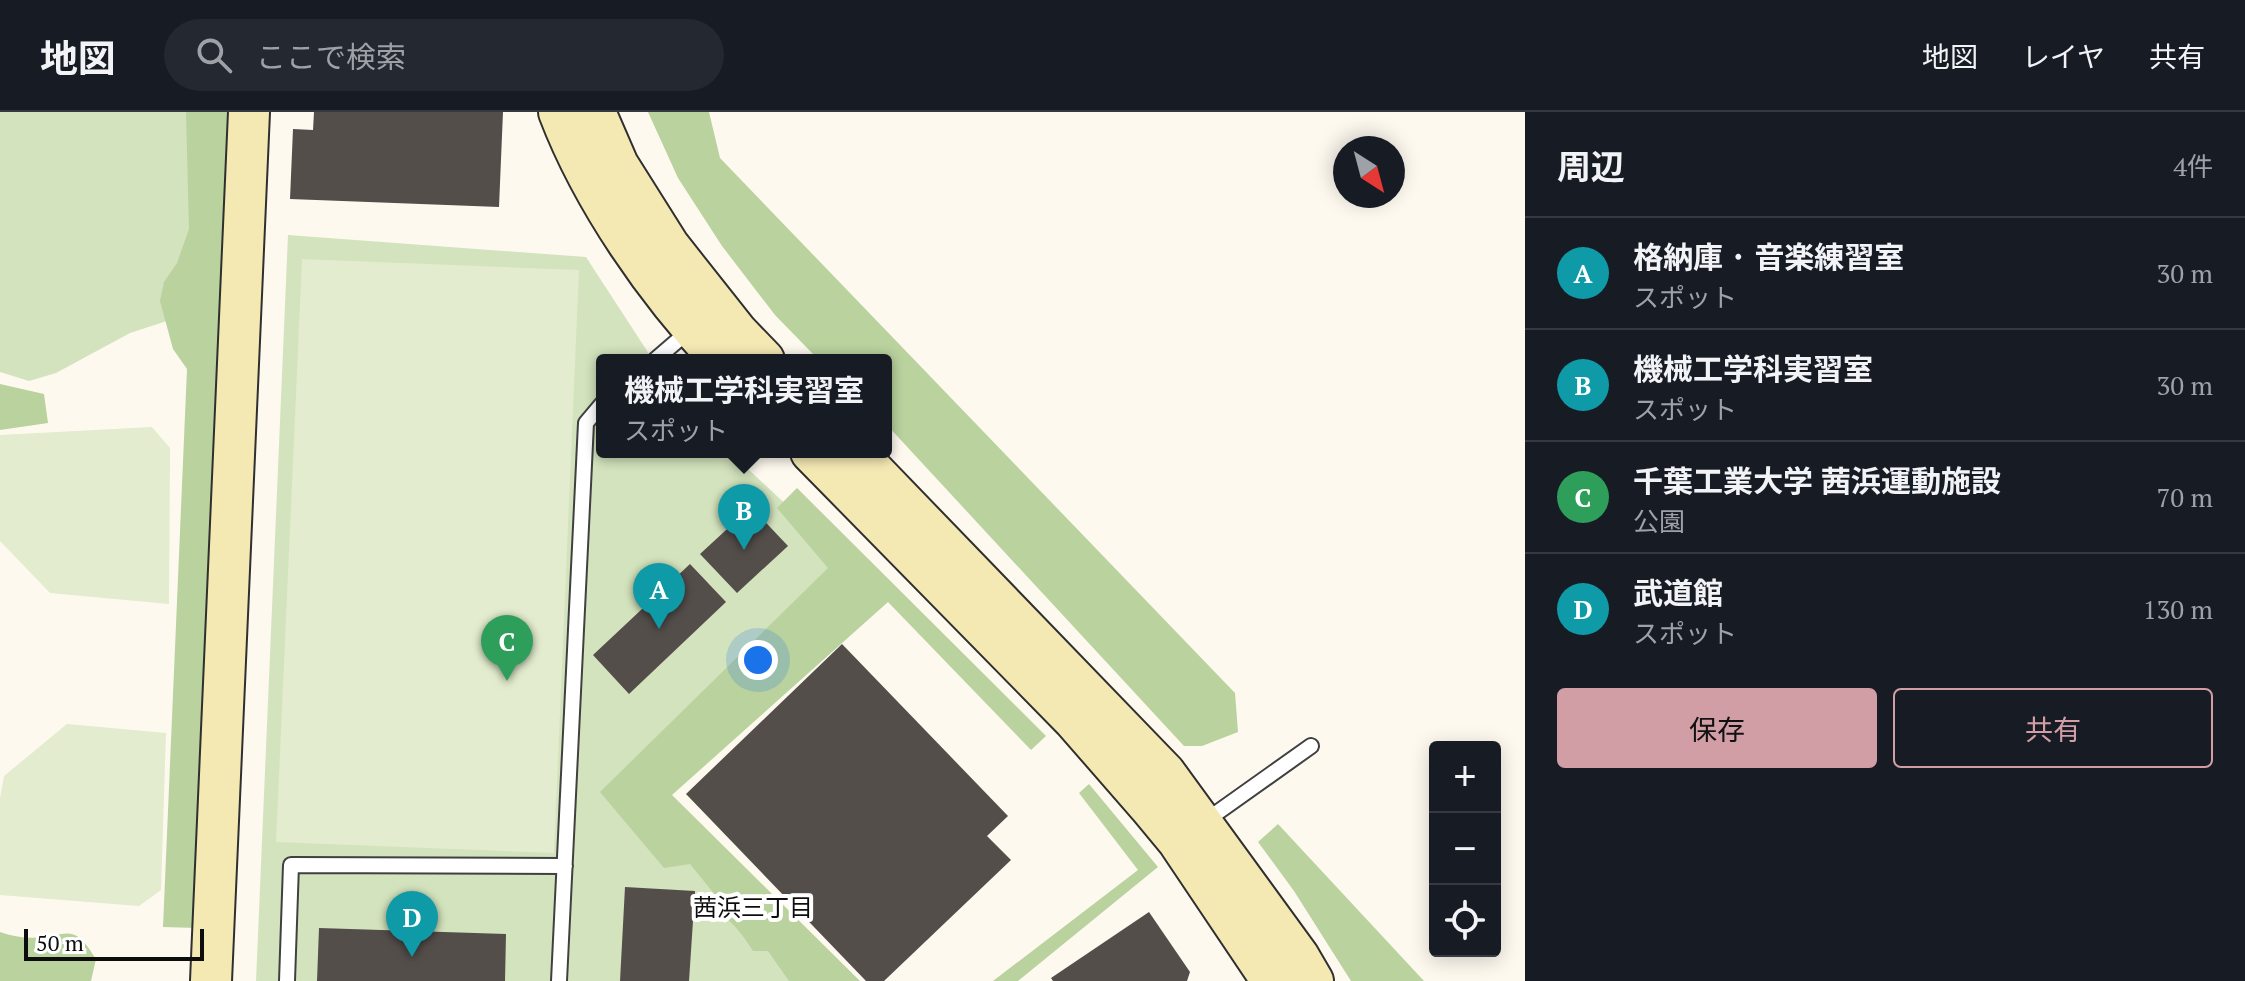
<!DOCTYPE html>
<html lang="ja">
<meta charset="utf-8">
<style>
:root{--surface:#171b24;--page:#242831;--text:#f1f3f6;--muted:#9ea1a6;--line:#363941;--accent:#d29ea6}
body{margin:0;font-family:"PT Serif","Noto Sans JP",serif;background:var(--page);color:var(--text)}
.controls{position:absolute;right:24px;bottom:24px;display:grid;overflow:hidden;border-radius:8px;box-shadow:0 4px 20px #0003}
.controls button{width:72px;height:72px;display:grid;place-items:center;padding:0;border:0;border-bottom:2px solid var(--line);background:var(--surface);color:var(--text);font:40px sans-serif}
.compass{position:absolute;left:1333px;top:24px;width:72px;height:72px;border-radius:50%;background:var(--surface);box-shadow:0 4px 20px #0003;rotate:144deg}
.scale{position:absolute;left:24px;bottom:20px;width:180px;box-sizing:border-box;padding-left:8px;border:4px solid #0d0d0d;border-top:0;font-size:22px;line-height:28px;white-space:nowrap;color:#0d0d0d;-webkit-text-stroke:6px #fff;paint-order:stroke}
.you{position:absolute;left:758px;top:548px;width:28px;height:28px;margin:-20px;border:6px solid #fff;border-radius:50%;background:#1a73e8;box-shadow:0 0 0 12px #1a73e833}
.badge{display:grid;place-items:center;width:52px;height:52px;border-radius:50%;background:var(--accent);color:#fff;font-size:26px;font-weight:700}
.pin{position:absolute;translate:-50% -66px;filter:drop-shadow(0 2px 4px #0008)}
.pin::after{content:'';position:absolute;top:42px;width:28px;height:24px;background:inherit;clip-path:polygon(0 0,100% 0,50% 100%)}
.popup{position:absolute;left:596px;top:242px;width:296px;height:104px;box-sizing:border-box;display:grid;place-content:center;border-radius:8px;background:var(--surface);filter:drop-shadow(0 2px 6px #0005);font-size:26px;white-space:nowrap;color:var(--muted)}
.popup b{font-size:30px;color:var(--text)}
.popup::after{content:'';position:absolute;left:50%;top:100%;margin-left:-16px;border:16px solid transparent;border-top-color:var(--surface)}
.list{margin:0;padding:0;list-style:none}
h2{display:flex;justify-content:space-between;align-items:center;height:104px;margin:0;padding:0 32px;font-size:34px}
h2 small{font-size:26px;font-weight:400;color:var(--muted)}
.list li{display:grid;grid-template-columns:52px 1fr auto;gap:24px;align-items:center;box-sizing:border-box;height:112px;padding:0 32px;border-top:2px solid var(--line)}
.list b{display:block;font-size:30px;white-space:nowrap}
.list p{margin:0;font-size:26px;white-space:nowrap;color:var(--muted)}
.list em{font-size:26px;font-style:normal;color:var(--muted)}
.actions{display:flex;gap:16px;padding:24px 32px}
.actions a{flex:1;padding:18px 0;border:2px solid var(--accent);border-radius:8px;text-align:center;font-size:28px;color:var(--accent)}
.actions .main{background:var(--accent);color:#111}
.icon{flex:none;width:44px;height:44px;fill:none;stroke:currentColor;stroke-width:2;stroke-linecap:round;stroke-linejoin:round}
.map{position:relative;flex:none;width:1525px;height:869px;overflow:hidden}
header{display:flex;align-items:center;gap:48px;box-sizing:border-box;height:112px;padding:0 40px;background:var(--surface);border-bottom:2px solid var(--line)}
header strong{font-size:38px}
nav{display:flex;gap:44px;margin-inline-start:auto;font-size:28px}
.search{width:560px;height:72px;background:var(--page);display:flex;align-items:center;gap:20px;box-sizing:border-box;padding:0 28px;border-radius:44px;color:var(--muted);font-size:30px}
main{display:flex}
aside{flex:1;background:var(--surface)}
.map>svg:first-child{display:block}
.green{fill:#d3e3bd}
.forest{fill:#b9d29e}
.pitch{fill:#e3ecce}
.building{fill:#544e4b}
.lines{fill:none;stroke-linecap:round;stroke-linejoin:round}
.lane-casing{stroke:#404040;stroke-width:18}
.secondary-casing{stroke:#2f2f2f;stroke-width:44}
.lane{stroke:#fff;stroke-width:14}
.secondary{stroke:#f5e9b3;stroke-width:40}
.labels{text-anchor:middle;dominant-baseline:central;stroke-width:8;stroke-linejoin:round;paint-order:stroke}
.neighbourhood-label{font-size:24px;fill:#0d0d0d;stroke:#fff}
</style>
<header>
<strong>地図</strong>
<div class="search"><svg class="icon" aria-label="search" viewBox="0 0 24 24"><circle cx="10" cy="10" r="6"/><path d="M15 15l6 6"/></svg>ここで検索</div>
<nav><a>地図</a><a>レイヤ</a><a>共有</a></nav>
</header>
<main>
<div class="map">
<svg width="1525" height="869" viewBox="0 0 1525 869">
<rect width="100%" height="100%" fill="#fdf9ef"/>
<path class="green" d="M0 0H223L213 194 130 221 56 261 29 269 0 260Z
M288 123 586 145 653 248H602V340H730L858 460 632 678 825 869H256Z"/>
<path class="forest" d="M186 0H232L198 816 163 815 187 257 173 237 160 189 164 170 177 151 189 117Z
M648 0H709L720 46 1235 581 1238 620 1202 634H1184L886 312V248H839L813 242 775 203 722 134 678 66Z
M0 272 44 282 48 311 0 318Z
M797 376 1046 624 1031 638 888 490 672 683 860 869H789L768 839H753C742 822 732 808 715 798L716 784 690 752 664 756 600 680 828 456 777 396Z
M1089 672 1158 755 1018 869H993L1138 758 1079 681Z
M1278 712 1424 869H1351L1294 779 1258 730Z
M0 820C14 825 29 827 44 825 57 824 69 817 80 826 86 831 91 840 96 847L91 869H0Z"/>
<path class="pitch" d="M302 147 579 158 554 741 276 730Z
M152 315 170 336 169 492 50 481 0 429V323Z
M67 612 166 621 161 778 139 794 0 783V686L4 664Z"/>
<path class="building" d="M314 0H503L499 95 290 87 293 17 313 18Z
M751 395 788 434 737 481 700 442Z
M690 452 726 490 629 582 593 543Z
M842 532 1008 704 987 724 1011 748 884 869H866L686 682Z
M625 775 695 779 689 869H620Z
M1149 800 1190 860 1187 869H1053L1051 866Z
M319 816 506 822 505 869H317Z"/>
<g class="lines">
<defs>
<path id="lane" d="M655 248 691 217
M1204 710 1311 634
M287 869 291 753 565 754
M559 869 586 311 602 292"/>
<path id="secondary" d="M559 0C593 89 656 179 721 248
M595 0 618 53 669 134 737 220 764 248
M811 340 1074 608 1149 694 1178 729 1272 869
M855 340 1165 661 1299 845 1313 869
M211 869 249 0"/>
</defs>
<use href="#lane" class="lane-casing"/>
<use href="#secondary" class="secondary-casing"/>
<use href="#lane" class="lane"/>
<use href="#secondary" class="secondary"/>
</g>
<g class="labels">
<g class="neighbourhood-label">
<text x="753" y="795">茜浜三丁目</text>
</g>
</g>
</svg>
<div class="controls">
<button>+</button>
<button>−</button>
<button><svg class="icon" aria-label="locate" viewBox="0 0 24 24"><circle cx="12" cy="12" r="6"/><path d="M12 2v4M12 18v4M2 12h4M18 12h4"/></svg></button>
</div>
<svg class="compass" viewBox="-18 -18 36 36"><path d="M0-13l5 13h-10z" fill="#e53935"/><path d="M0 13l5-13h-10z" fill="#9ea1a6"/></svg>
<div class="scale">50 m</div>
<div class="you"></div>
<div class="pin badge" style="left:659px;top:517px;background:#0f9aa8">A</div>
<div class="pin badge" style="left:744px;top:438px;background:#0f9aa8">B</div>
<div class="popup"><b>機械工学科実習室</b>スポット</div>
<div class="pin badge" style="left:507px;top:569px;background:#2e9e5b">C</div>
<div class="pin badge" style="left:412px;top:845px;background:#0f9aa8">D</div>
</div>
<aside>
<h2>周辺<small>4件</small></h2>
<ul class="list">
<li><span class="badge" style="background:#0f9aa8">A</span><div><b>格納庫 ･ 音楽練習室</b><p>スポット</p></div><em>30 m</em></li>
<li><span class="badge" style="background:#0f9aa8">B</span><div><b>機械工学科実習室</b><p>スポット</p></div><em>30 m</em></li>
<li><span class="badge" style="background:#2e9e5b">C</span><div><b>千葉工業大学 茜浜運動施設</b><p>公園</p></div><em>70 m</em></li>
<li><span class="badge" style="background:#0f9aa8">D</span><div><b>武道館</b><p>スポット</p></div><em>130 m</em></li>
</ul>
<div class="actions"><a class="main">保存</a><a>共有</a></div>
</aside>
</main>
